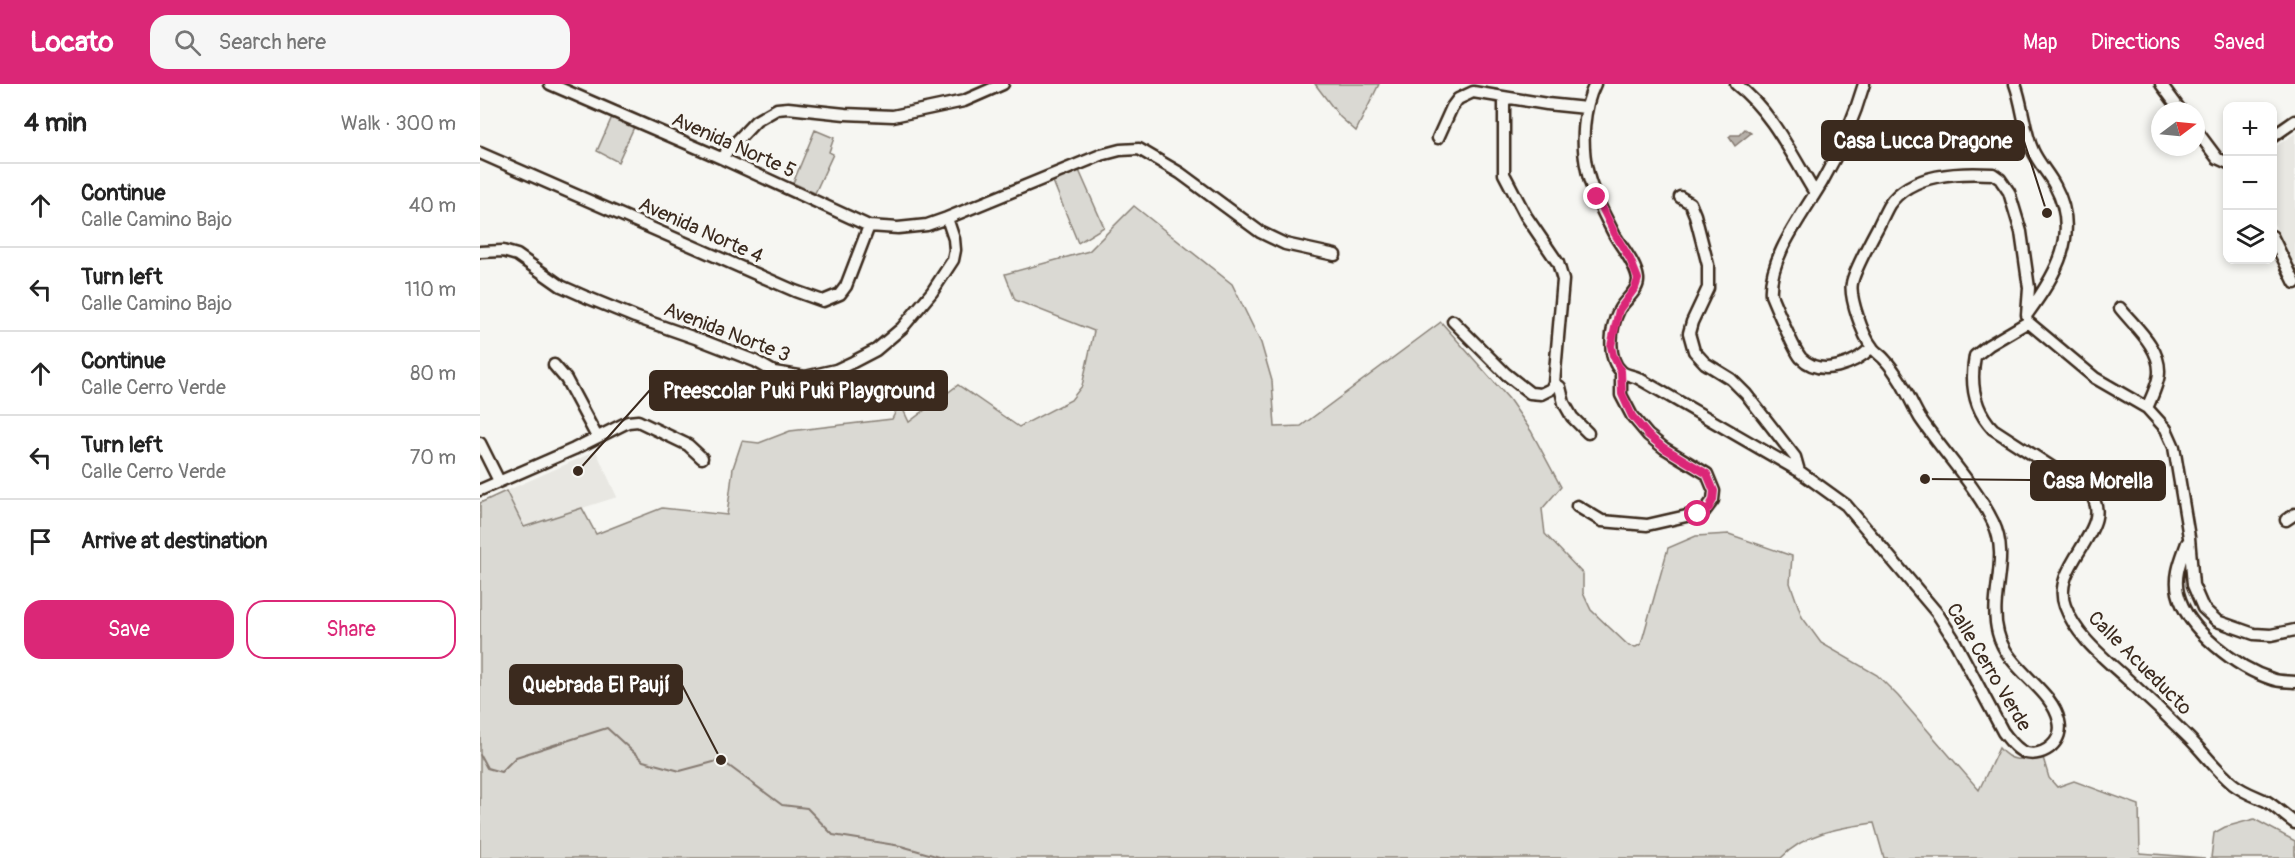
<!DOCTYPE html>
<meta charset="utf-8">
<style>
:root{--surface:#fff;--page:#f6f6f6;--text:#222;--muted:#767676;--line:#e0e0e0;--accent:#db2777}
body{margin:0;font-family:Pangolin,sans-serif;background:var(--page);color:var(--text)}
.controls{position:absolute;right:18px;top:18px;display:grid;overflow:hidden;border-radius:12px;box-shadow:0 3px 9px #0003}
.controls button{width:54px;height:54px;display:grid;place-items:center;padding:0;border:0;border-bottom:2px solid var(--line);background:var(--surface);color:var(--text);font:30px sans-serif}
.compass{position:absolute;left:1671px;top:18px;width:54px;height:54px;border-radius:50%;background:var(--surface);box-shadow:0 3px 9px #0003;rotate:74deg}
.stop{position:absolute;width:18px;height:18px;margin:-14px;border:4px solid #db2777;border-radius:50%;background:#fff}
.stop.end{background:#db2777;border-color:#fff;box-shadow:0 2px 6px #0008}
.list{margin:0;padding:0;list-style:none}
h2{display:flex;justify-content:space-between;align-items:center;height:78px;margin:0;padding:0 24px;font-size:26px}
h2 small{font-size:20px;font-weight:400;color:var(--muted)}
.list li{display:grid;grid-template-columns:39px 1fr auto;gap:18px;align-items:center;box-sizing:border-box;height:84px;padding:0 24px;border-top:2px solid var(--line)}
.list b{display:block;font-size:22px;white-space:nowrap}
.list p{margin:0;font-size:20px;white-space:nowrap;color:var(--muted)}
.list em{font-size:20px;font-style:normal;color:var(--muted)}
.actions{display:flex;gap:12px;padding:18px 24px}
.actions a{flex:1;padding:14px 0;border:2px solid var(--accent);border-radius:18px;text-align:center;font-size:21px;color:var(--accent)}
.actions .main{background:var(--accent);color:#fff}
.icon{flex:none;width:33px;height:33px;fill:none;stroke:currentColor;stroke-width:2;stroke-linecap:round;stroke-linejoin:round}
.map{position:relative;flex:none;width:1815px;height:774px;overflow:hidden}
header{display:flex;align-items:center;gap:36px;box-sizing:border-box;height:84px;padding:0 30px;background:var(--accent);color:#fff}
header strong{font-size:28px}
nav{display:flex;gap:33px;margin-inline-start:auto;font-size:21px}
.search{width:420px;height:54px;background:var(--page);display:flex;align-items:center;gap:15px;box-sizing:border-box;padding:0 21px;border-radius:18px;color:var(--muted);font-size:22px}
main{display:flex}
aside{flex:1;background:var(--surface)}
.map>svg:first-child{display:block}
.built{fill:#e8e7e2}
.green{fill:#dad9d3;stroke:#8a8278;stroke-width:1.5}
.water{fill:#b6b0a9;stroke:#857a71;stroke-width:1.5}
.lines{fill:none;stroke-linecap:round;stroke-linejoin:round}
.stream{stroke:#857a71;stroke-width:2}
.minor-casing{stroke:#3b2a1e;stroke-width:15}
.minor{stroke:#f6f6f2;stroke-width:10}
.route{stroke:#db2777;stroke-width:8}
.labels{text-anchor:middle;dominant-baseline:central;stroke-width:6;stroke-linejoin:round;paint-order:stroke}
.street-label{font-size:20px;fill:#3b2a1e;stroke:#f6f6f2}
.leader{fill:none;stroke:#3b2a1e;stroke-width:2}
.callout-dot{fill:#3b2a1e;stroke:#f6f6f2;stroke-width:2}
.callout{fill:#3b2a1e;stroke:#3b2a1e;stroke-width:2}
.callout-label{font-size:21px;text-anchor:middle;font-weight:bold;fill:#fff}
</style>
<header>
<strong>Locato</strong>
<div class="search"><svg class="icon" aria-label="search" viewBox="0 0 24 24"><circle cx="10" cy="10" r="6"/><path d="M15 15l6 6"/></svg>Search here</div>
<nav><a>Map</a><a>Directions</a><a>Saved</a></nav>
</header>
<main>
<aside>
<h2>4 min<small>Walk · 300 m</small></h2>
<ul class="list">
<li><svg class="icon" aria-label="ahead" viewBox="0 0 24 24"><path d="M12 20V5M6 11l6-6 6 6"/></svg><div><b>Continue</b><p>Calle Camino Bajo</p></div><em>40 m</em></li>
<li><svg class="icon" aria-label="left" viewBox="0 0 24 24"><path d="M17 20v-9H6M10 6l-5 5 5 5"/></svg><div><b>Turn left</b><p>Calle Camino Bajo</p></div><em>110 m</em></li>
<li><svg class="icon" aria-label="ahead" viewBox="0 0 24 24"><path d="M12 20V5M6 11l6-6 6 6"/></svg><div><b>Continue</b><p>Calle Cerro Verde</p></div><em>80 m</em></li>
<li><svg class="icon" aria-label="left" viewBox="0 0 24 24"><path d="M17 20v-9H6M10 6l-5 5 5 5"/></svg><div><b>Turn left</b><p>Calle Cerro Verde</p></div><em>70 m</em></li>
<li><svg class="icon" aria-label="arrive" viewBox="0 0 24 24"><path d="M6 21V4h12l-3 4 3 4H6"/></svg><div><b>Arrive at destination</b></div></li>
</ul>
<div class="actions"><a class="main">Save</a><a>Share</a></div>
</aside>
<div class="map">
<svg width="1815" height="774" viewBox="0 0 1815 774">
<rect width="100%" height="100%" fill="#f6f6f2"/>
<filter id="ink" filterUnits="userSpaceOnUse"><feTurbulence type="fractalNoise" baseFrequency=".0167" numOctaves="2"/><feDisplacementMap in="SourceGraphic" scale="12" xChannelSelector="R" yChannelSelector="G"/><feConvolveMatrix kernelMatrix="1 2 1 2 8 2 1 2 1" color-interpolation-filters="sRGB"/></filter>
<g filter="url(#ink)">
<path class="built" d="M1815 49V187L1793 138 1792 65Z
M116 367 137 413 43 443 26 407Z"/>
<path class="green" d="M835 0H899L876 47 860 33Z
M132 33 154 43 138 78 117 67Z
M335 46 354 54 349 68 353 70 335 109 313 99Z
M598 84 624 143 598 159 572 95Z
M654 122 752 200 781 259 792 297 795 343 821 342 961 238 1029 315 1051 347 1081 403 1062 425 1065 450 1103 490V509L1111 526 1149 562 1156 563 1161 560 1188 464 1216 452 1249 450 1312 472 1310 499 1322 533 1341 559 1397 591 1418 612 1499 706 1519 664C1533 681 1544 675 1562 670L1569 694 1577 703 1594 697 1659 721 1660 769 1725 774H1404L1394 739C1360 744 1326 748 1301 774H0V419L26 407 44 443 102 424 116 450 182 424 247 431 253 384 262 357 279 359 310 347 412 335 420 319 429 338 478 301 539 343 591 316 602 302 614 247 535 216 525 190 609 167Z
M1774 735 1815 757V774H1731L1734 749 1745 743Z"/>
<path class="water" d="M1265 45 1271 49 1255 62 1249 53 1251 51H1259Z"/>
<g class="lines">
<path class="stream" d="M0 671 7 684 21 688 36 673 127 644 163 677 200 687 241 676 302 721 327 724 353 751 421 762 463 774"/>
<defs>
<path id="minor" d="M1115 0C1103 24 1101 60 1107 86 1111 107 1124 130 1134 150 1141 163 1156 179 1158 195 1159 207 1144 216 1139 226 1131 242 1126 273 1141 287 1145 291 1154 292 1158 294L1319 387 1366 421 1457 529 1473 554 1523 648C1529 655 1536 666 1546 669 1565 673 1584 657 1579 637 1572 604 1527 586 1518 549 1508 512 1531 475 1513 438 1495 401 1463 368 1440 334 1433 322 1428 310 1421 298 1416 290 1411 282 1405 276 1401 271 1395 268 1392 263 1383 252 1369 213 1372 199 1374 187 1392 154 1399 141 1402 135 1405 128 1409 121 1431 89 1479 88 1513 90L1520 95 1529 108 1541 148 1549 204 1547 231
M1256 0C1293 29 1311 70 1335 109
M1384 0C1374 34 1360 67 1342 98 1324 129 1288 174 1291 211 1296 223 1314 266 1321 274 1341 294 1375 280 1392 263
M1535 0C1543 21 1544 48 1553 67 1559 80 1569 90 1575 102 1601 150 1576 190 1548 229
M1681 0 1701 27
M1716 46 1737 74 1748 79
M1792 53 1815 37
M958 54 972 23 978 15 993 8 1067 20 1106 24
M0 69 315 207 343 217 360 210 366 202 389 142
M241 74 276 37 297 25 308 24 365 30 413 32 484 17 523 0
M1200 113 1210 119 1215 131 1228 181V204L1212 238 1209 249 1214 267 1225 279 1251 295 1266 310 1315 373 1319 387
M467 134 621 71 640 66 659 65 700 89 780 148 805 160 855 171
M1792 152 1815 199
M0 168 23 167 37 171 81 202 106 213 155 233 221 256 275 277 294 288 325 293 356 286 373 278 396 266 422 244 452 208 473 176 475 166 474 155 467 134 447 141 418 144 389 142 241 74 70 0
M1640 224C1654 242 1680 263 1679 288 1679 299 1671 314 1667 324
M973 237 1026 290 1050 309 1061 310 1071 305 1074 299 1083 196 1078 179 1046 132 1024 90V19L1027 14
M1548 238 1509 261 1495 272C1490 299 1494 325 1513 345L1607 406C1642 441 1569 479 1585 522 1596 552 1623 573 1646 594 1668 614 1689 634 1709 654 1724 669 1737 687 1753 700 1763 708 1775 712 1786 717 1796 723 1805 732 1815 739
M1548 238 1615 294 1667 324 1686 345 1694 363 1709 453 1713 501 1723 524 1737 537 1774 550 1791 551 1815 546
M74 281 86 295 117 353
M1074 299 1080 303 1084 319 1092 333 1108 349
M0 359 19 397
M0 406 94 365 148 338 158 337 208 361 222 374
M1097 422 1122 437 1167 441 1224 428 1233 416 1234 407 1227 390 1184 364 1168 351 1152 332 1141 311V287
M1806 436 1815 430
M1707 459C1701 476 1694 491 1698 509 1707 546 1757 584 1792 595 1799 598 1808 597 1815 598"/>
</defs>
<use href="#minor" class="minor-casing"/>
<use href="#minor" class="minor"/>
</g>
</g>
<g class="lines" filter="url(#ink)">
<path class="route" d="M1117 113 1135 150 1150 175 1158 195 1155 204 1139 226 1131 262 1133 271 1141 287 1142 310 1152 332 1168 351 1184 364 1227 390 1234 407 1233 416 1229 424 1218 430"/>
</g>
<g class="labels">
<g class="street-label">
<text transform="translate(254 61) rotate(24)">Avenida Norte 5</text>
<text transform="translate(221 146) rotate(24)">Avenida Norte 4</text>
<text transform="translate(247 248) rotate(21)">Avenida Norte 3</text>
<text transform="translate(1660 579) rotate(45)">Calle Acueducto</text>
<text transform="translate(1509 583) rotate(59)">Calle Cerro Verde</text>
</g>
</g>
<path class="leader" d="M1567 129L1544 57M98 387L170 306M1445 395L1551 396M241 676L202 601"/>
<g class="callout-dot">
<circle cx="1567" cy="129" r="6"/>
<circle cx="98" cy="387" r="6"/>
<circle cx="1445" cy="395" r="6"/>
<circle cx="241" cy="676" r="6"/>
</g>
<g class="callout">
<rect x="1342" y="37" width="202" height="39" rx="6"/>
<rect x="170" y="287" width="297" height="39" rx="6"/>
<rect x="1551" y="377" width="134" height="39" rx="6"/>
<rect x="30" y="581" width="172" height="39" rx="6"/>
</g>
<g class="callout-label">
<text x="1443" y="64">Casa Lucca Dragone</text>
<text x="319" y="314">Preescolar Puki Puki Playground</text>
<text x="1618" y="404">Casa Morella</text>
<text x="116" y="608">Quebrada El Paují</text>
</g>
</svg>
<div class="controls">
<button>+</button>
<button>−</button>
<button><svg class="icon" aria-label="layers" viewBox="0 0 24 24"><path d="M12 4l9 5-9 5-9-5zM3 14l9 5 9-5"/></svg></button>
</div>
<svg class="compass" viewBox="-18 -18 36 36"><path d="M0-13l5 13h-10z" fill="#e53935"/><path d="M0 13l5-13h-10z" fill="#767676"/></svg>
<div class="stop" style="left:1218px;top:430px"></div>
<div class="stop end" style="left:1117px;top:113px"></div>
</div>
</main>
